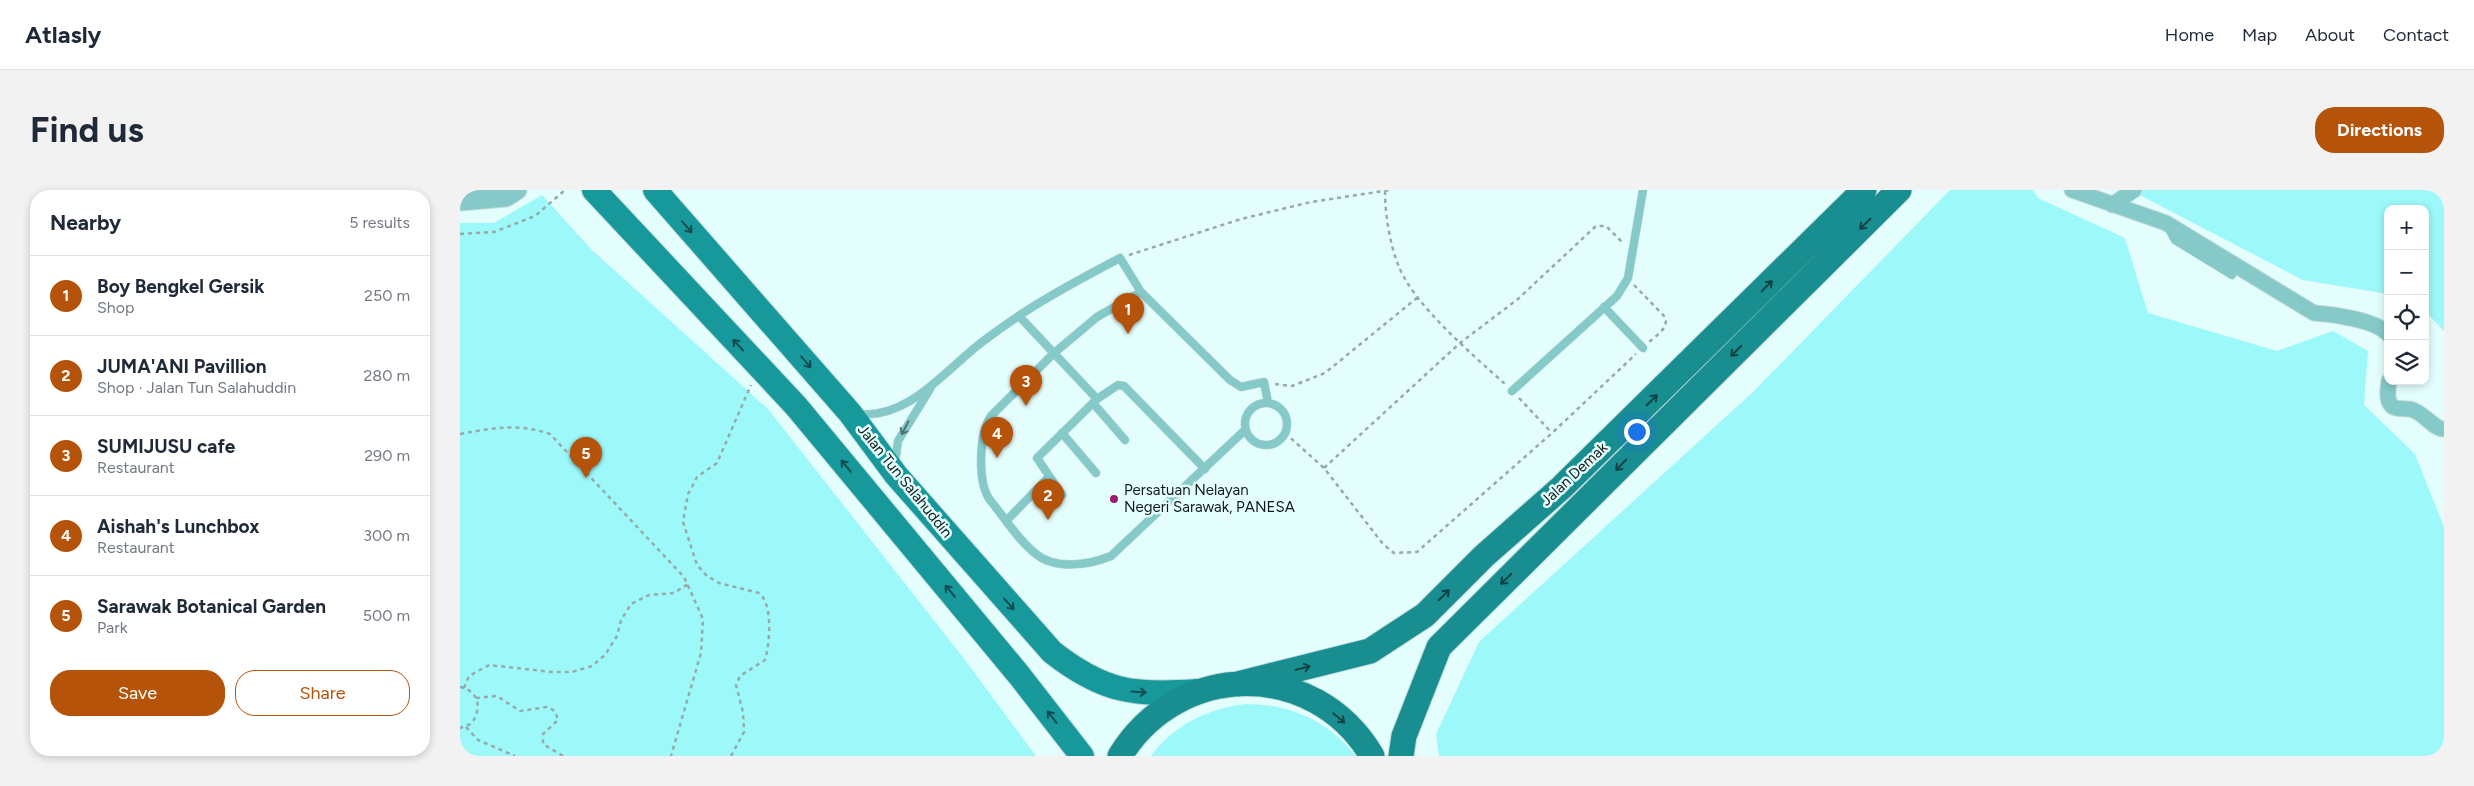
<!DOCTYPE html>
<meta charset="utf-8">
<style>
:root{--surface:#fff;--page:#f2f2f3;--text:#1f2937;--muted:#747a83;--line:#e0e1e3;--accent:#b45309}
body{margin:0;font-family:Figtree,sans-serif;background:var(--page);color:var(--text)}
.controls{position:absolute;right:15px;top:15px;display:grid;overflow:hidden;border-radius:10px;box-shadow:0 2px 8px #0003}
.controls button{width:45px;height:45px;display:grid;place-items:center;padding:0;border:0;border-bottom:1px solid var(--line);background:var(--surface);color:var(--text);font:25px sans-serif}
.you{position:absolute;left:1176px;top:241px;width:18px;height:18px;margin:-12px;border:4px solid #fff;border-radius:50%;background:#1a73e8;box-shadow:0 0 0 8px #1a73e833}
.badge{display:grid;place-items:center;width:32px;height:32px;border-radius:50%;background:var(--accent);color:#fff;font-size:16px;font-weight:700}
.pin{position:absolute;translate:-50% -41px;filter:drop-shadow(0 1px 2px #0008)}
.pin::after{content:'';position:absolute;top:26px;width:18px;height:15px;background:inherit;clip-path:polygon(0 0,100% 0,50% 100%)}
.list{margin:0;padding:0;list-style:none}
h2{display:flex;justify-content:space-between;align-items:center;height:65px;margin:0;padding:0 20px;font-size:21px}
h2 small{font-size:16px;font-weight:400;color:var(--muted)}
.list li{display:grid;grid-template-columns:32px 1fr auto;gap:15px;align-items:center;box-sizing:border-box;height:80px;padding:0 20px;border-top:1px solid var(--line)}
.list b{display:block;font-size:19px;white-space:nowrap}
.list p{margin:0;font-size:16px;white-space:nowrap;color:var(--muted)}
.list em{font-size:16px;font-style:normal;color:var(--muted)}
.actions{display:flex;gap:10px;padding:15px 20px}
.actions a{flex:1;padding:11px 0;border:1px solid var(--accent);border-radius:20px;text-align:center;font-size:18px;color:var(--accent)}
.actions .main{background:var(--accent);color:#fff}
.icon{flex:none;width:28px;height:28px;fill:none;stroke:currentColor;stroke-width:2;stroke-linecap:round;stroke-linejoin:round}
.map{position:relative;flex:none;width:1984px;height:566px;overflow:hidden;border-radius:20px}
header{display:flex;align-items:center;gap:30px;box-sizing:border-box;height:70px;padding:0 25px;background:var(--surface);border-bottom:1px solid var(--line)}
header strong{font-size:24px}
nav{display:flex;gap:28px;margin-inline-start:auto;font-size:18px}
.intro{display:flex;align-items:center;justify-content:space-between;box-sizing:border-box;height:120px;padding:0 30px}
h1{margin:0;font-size:35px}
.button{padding:12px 22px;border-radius:20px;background:var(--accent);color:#fff;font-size:18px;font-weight:700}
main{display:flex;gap:30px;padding:0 30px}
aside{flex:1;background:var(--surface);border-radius:20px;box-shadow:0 2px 8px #0003}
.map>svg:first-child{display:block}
.green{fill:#9df8f9}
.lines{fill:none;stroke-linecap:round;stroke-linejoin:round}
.service-casing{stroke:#c2dada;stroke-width:9}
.minor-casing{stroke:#c2dada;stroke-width:17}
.tertiary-casing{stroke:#c2dada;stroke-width:21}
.primary-casing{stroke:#c2dada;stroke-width:26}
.trunk-casing{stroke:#c2dada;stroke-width:27}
.path{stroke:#96aaaa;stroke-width:2.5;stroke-dasharray:4 4;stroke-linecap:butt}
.service{stroke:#86c9c9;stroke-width:8}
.minor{stroke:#86c9c9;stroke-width:15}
.tertiary{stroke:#86c9c9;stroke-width:19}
.primary{stroke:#17999c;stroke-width:24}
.trunk{stroke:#188e91;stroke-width:25}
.oneway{stroke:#134344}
.oneway2{stroke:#134d4f}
.oneway3{stroke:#4c7272}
.poi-dot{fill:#9b196e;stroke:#e4fefe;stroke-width:2}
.labels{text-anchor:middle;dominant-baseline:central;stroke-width:5;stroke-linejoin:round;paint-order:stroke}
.street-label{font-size:15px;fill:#111b1b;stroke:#e4fefe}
.poi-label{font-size:15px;fill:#111b1b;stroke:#e4fefe;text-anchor:start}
</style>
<header>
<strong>Atlasly</strong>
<nav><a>Home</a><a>Map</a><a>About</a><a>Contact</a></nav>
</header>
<div class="intro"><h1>Find us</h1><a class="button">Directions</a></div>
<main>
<aside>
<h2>Nearby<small>5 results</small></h2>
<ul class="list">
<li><span class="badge">1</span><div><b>Boy Bengkel Gersik</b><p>Shop</p></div><em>250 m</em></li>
<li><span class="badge">2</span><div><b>JUMA'ANI Pavillion</b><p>Shop · Jalan Tun Salahuddin</p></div><em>280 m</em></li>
<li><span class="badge">3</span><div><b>SUMIJUSU cafe</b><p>Restaurant</p></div><em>290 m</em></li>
<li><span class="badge">4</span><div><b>Aishah's Lunchbox</b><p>Restaurant</p></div><em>300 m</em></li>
<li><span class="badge">5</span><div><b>Sarawak Botanical Garden</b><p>Park</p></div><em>500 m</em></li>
</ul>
<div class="actions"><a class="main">Save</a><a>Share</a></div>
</aside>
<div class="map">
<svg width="1984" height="566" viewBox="0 0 1984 566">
<rect width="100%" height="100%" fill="#e4fefe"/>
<path class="green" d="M1490 0H1573L1578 8 1665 48 1688 123 1817 161 1873 141 1908 161 1904 215 1955 264 1984 337V554L1980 566H979L976 544 1019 452 1294 201Z
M1670 0H1984V141L1965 121V19H1928V104L1843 90Z
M82 5 132 60 308 219 505 470 576 566H0V33H34Z
M785 514C830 514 867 530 896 566H691C714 535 747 519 785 514Z"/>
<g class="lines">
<defs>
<path id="service" d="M1708 37 1715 50 1772 85
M681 102 637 127 593 164 531 226C519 244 517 292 530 310 544 327 558 350 576 364 595 380 629 375 651 366L785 240
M1144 117 1183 158
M559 126 637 209
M1052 201 1157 106 1168 88 1183 0
M785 234a21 21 0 1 1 42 0a21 21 0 1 1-42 0Z
M633 213 665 250
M398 224C444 229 478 189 511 161 526 148 544 136 560 125 593 103 626 86 660 68L681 102 770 190 781 197 804 192 808 213
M602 243 636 283
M435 273 438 251 470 199
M602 305 577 268 637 209 658 195 664 196 745 279
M547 330 589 287"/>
<path id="minor" d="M1612 0 1706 33 1854 123C1872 124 1916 130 1928 144
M1652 15 1674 0
M1929 191C1928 198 1926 209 1931 215 1935 220 1944 218 1950 219 1964 222 1973 239 1984 239"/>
<path id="tertiary" d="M0 11 46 7 57 0"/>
<path id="primary" d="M134 0 336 216 559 485 622 566
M195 0 390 223 436 285 592 462C643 502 674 506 737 501"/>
<path id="trunk" d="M778 494 910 461 965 425 1024 366 1102 297 1404 0
M660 566C718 471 854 468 912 566
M941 566 944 546 979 457 1439 0"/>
</defs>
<use href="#service" class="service-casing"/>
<use href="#minor" class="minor-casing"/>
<use href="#tertiary" class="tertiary-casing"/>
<use href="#primary" class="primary-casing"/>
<use href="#trunk" class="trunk-casing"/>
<path class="path" d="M925 1C925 25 930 55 939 77 955 116 1014 166 1045 194
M0 44 34 42 75 26 105 0
M669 65 781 29 851 12 930 0
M1174 95 1205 127C1209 138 1197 145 1189 152
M815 194 832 196 865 183 958 107
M1059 208 1092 243
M825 243 864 278 923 354 934 363 957 362 1092 243 1176 164
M0 244C34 238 57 233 90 244L224 387 243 429 241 463 211 566
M864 278 1000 153 1058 109 1136 36H1146L1164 54
M0 497C20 501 22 520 11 534L0 538
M4 498 9 486 29 475 92 482H112L132 476 145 465 157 446 161 430 171 414 189 405 214 403 228 394
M16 508 37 506 60 521 87 517 95 521 98 530 83 544V554L103 566
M6 537 18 550 55 566
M271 566 284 542 283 522 276 495 280 486 305 470C310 454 313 413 299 403L259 393 247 386 237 375 223 332 228 304 233 295 237 287 257 273 291 195"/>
<use href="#service" class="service"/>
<use href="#minor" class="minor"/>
<use href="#tertiary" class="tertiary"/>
<use href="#primary" class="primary"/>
<use href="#trunk" class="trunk"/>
</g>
<defs><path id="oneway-shaft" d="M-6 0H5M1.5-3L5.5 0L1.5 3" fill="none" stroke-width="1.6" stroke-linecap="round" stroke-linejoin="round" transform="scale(1.25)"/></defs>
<g class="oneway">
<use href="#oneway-shaft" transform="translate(1405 34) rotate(135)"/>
<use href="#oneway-shaft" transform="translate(1307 96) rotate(-45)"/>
<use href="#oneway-shaft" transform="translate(1276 161) rotate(135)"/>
<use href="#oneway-shaft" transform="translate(1192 210) rotate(-44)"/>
<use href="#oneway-shaft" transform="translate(1161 275) rotate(134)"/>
<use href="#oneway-shaft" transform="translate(1046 389) rotate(136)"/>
<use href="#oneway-shaft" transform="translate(984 405) rotate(-45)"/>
<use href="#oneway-shaft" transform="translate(843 478) rotate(-14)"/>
<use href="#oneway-shaft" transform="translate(879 528) rotate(40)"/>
</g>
<g class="oneway2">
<use href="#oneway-shaft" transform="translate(227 37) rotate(49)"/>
<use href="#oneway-shaft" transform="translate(278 155) rotate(-133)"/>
<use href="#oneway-shaft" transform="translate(346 172) rotate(49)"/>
<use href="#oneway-shaft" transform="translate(386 276) rotate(-130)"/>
<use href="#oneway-shaft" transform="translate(490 401) rotate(-130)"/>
<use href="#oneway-shaft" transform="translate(549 414) rotate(49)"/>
<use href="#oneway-shaft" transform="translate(679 502) rotate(4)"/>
<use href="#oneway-shaft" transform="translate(592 527) rotate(-128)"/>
</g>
<use class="oneway3" href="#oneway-shaft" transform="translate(445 238) rotate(118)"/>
<circle class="poi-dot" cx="654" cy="309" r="5"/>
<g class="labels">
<g class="street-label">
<text transform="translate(1114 284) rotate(-43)">Jalan Demak</text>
<text transform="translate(445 291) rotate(51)">Jalan Tun Salahuddin</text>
</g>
<g class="poi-label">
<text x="664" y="300">Persatuan Nelayan<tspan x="664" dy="17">Negeri Sarawak, PANESA</tspan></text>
</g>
</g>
</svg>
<div class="controls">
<button>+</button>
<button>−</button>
<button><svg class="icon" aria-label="locate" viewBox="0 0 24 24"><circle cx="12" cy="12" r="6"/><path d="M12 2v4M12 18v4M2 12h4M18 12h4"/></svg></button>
<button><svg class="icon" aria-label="layers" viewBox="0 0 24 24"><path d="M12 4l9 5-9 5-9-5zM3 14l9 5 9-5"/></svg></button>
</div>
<div class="you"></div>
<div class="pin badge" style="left:668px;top:144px">1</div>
<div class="pin badge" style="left:588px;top:330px">2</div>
<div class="pin badge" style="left:566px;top:216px">3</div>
<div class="pin badge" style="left:537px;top:268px">4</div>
<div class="pin badge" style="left:126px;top:288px">5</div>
</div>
</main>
